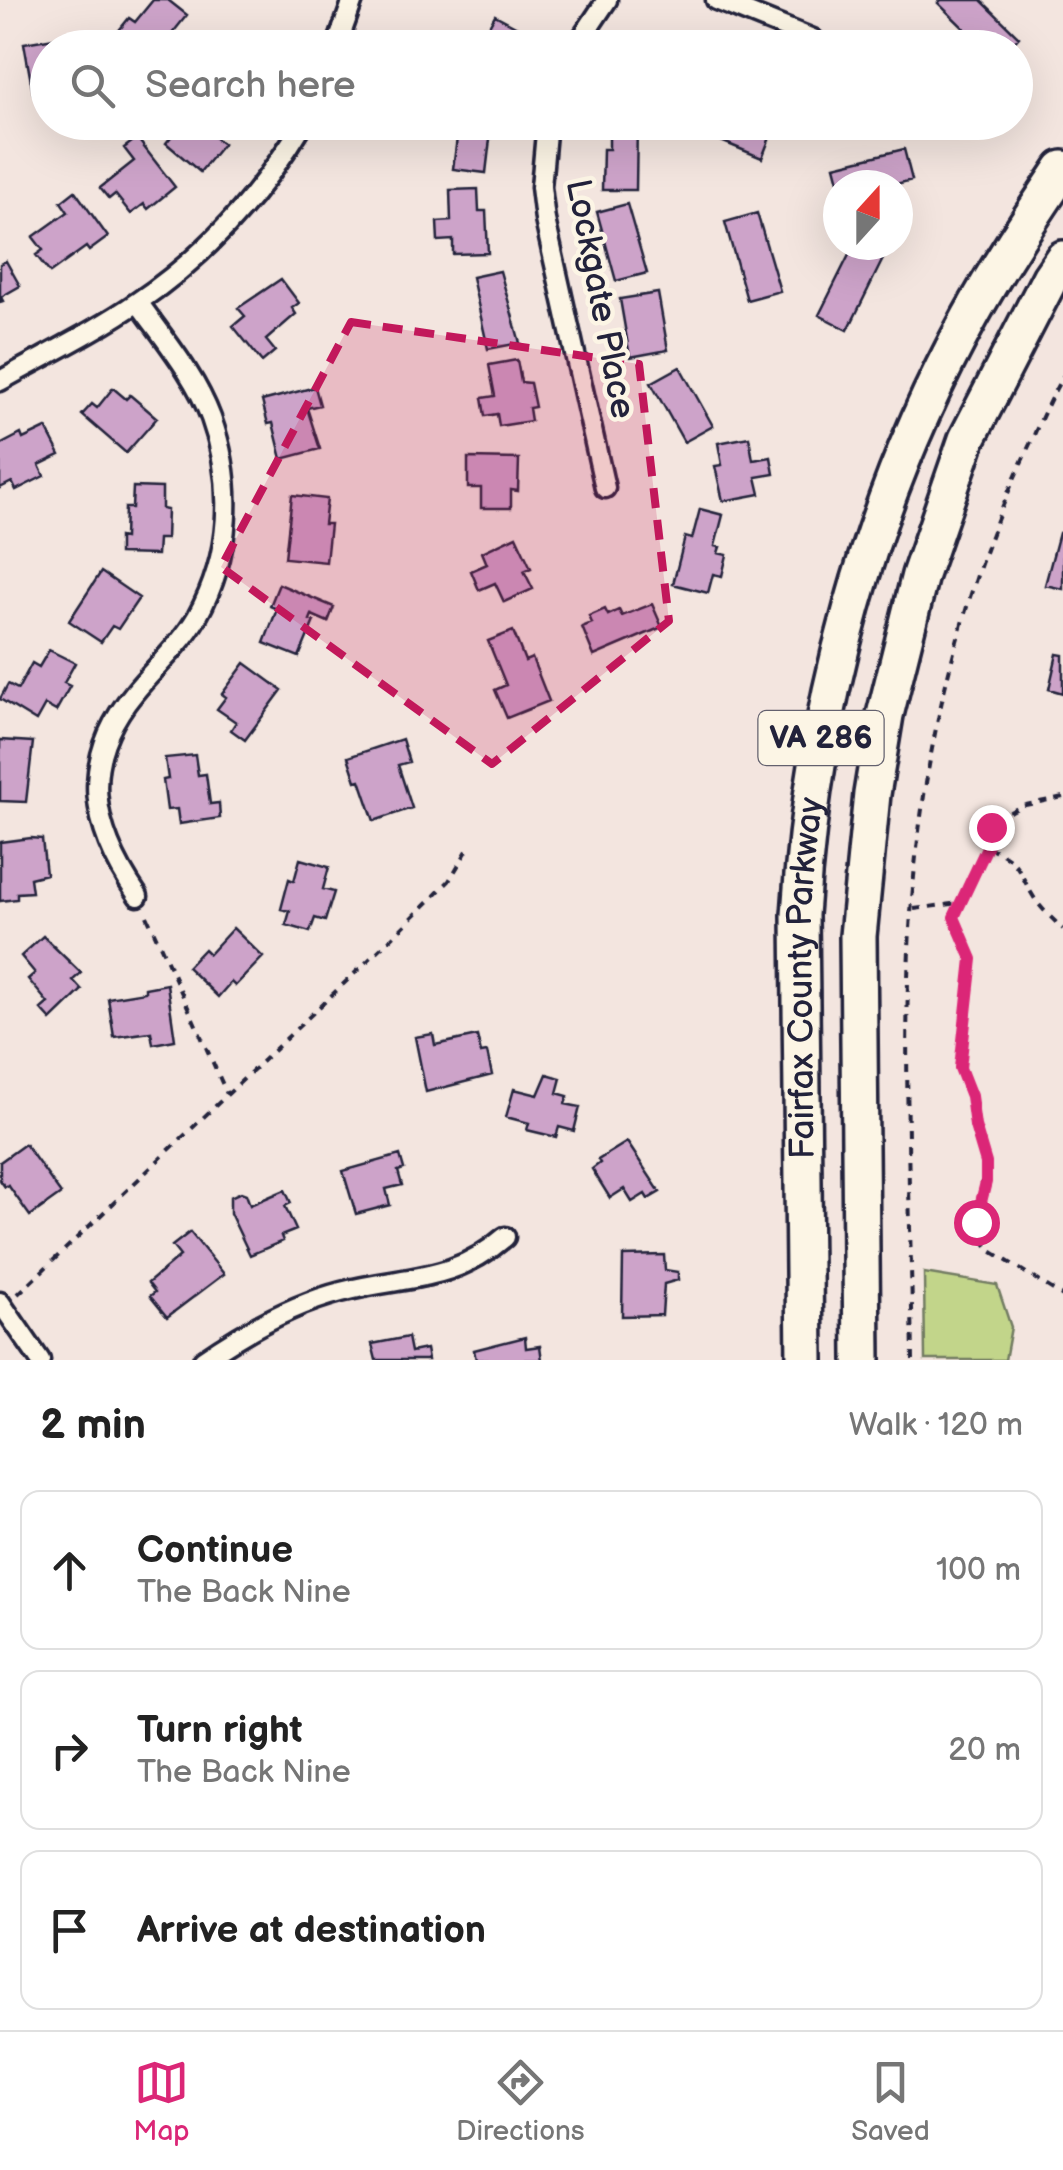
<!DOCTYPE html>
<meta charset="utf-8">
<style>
:root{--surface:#fff;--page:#f6f6f6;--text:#222;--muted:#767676;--line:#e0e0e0;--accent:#db2777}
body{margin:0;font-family:"Balsamiq Sans",sans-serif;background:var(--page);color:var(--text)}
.compass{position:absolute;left:823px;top:170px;width:90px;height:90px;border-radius:50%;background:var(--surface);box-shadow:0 10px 40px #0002;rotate:21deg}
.stop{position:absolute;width:30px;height:30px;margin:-22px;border:8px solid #db2777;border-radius:50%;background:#fff}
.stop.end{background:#db2777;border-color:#fff;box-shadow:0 2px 10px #0008}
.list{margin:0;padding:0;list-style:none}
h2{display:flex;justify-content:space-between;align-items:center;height:130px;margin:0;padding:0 40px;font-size:42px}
h2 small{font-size:32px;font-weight:400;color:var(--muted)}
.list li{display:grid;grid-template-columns:65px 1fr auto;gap:30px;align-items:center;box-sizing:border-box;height:160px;margin:0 20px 20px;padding:0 20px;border:2px solid var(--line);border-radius:20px}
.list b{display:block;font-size:38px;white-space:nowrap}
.list p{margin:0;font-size:32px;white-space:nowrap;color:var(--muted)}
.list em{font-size:32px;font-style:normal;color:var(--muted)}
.icon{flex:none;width:55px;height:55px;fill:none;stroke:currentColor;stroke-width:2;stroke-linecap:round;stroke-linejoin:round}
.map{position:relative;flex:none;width:1063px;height:1360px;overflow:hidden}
.search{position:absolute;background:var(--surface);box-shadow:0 10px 40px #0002;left:30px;right:30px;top:30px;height:110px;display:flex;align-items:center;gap:25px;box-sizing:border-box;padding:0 35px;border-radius:55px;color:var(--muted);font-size:38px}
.sheet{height:670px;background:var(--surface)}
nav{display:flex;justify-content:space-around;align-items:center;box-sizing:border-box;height:140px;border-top:2px solid var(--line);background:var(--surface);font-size:28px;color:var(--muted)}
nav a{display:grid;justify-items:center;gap:5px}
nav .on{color:var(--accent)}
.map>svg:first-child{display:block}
.green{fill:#c2d58a;stroke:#727c62;stroke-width:2.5}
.building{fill:#cda3c9;stroke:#22223b;stroke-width:2.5}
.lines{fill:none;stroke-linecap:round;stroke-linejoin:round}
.street-casing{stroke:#22223b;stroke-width:25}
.highway-casing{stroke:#22223b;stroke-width:42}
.path{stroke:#22223b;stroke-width:4;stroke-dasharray:8 8;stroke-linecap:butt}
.street{stroke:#fcf5e5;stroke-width:18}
.highway{stroke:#fcf5e5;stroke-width:35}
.route{stroke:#db2777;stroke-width:12}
.marked{fill:#c2185b;fill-opacity:0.2;stroke:#c2185b;stroke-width:8;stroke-dasharray:20 12;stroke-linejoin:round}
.labels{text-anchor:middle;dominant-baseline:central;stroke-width:9;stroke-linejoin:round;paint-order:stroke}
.shield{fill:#fcf5e5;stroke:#63616e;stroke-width:2.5}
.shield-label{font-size:32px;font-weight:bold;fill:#22223b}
.street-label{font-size:35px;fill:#22223b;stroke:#fcf5e5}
</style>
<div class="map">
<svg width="1063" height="1360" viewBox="0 0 1063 1360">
<rect width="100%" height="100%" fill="#f3e5df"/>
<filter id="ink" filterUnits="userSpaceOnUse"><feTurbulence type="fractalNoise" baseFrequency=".01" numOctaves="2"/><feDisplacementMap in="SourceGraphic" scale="20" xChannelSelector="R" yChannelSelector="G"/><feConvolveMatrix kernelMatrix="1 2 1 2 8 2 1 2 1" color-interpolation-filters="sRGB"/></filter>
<g filter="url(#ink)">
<path class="green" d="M924 1273 997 1285 1011 1327 1005 1360H925Z"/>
<path class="building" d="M153 0H168L187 15 163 45 158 41 153 48H133L116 34 129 18 135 22Z
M941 0H981L1019 37 1009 48H984L938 3Z
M495 15 545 42 542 48H477Z
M78 34 80 48H48V91L33 93 24 43Z
M183 122 224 123 213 136 223 144 200 172 166 143Z
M459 122H492L486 173 453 169Z
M609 122H637L636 190H602L603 149H609Z
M714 122H776L762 158 709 136Z
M910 122H942L929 138Z
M137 138 175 187 148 209 144 204 131 214 115 194 109 199 100 188 134 161 124 148Z
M904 149 912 180 892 185H840L835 166Z
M478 189 479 211H486L488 253 453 254V240L438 241 437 222 451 221 450 190Z
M75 191 108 237 89 251 86 247 50 273 36 255 43 250 33 237 68 212 61 202Z
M627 204 647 273 616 281 597 212Z
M757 213 780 291 747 300 725 222Z
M854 245 884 257 848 330 819 315Z
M6 261 20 286 1 297 3 301 0 302V264Z
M500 271 520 343 488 349 472 277Z
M281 279 299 303 292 308 296 314 266 340 275 351 262 362 233 326 245 316 238 308Z
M658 293 668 350 630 357 620 299Z
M517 360 521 382 530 383 535 407 529 408 531 421 499 426 497 414 485 416 482 398 495 396 489 365Z
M680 367 713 426 684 442 651 383Z
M315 387 320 405 307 408 320 449 282 459 273 423 268 424 262 401Z
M113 388 126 399 130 395 157 418 126 453 82 415 92 404 97 408Z
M46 428 60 455 39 465 44 476 16 490 12 482 0 488V445L21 434 23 439Z
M749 437 753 460 771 457 774 474 756 477 760 494 723 501 715 466 722 465 718 443Z
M468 458 519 459 518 491 511 490V508H481V488H468Z
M133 487 162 488V509L167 510 166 539H158L157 555 119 554V537L124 538 125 508H132Z
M292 495 327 499 324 524H330L326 562 285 558Z
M700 509 723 515 715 546 720 547 718 553 727 555 722 576 713 574 708 593 673 584 685 537 692 539Z
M1059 533 1063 534V589L1045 585Z
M516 536 531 568 524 571 533 589 504 602 495 583 479 590 471 571 487 564 482 552Z
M101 572 139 598 118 629 112 626 101 642 69 621Z
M279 584 334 607 328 622 312 615 310 620 314 621 299 657 264 643 277 609 270 606Z
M652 604 662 627 594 656 582 627 592 623 589 616 605 609 608 615 619 610 622 616Z
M513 631 525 661 532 658 549 701 507 718 495 690 506 685 488 641Z
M49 650 75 663 64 683 70 686 56 711 45 705 36 721 0 699 8 684 18 689 32 663 39 667Z
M1057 654 1063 655V693L1049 689Z
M245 663 282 690 245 740 231 730 236 722 217 709 226 697 222 694Z
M402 739 409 762 398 765 412 808 374 821 360 780 356 781 348 757Z
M0 740 33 742 26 802 0 801Z
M195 755 198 775 206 774 210 804 219 803 220 818 179 824 177 809 167 810 163 780 168 779 165 758Z
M31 838 42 839 46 874 30 878 32 892 17 893V899L0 901V842Z
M300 859 329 867 323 889 334 892 325 921 315 918 310 932 286 925 290 911 281 909 289 879 294 881Z
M233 928 263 957 235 986 231 982 218 997 187 967 204 949 209 954Z
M43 936 81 973 73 980 82 990 51 1020 41 1009 48 1003 28 979 35 973 21 956Z
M167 984 175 1040 153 1044 151 1032 114 1037 108 998 145 992V988Z
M433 1034 435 1045 477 1036 481 1053 487 1052 492 1075 426 1092 415 1037Z
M547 1074 561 1078 557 1093 568 1096 565 1104 580 1107 574 1131 559 1127 556 1137 527 1130 529 1123 506 1117 514 1089 538 1095Z
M627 1142 660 1192 648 1199 645 1194 632 1202 624 1189 610 1198 592 1169 600 1163 598 1160Z
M25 1144 61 1194 30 1216 8 1185 5 1187 0 1180V1162Z
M400 1155 404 1169 398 1171 402 1185 386 1189 390 1205 356 1214 343 1171Z
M285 1190 291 1203 285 1206 296 1230 281 1236 283 1241 250 1255 230 1213V1197L241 1192 246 1194 250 1205Z
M190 1232 224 1274 167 1317 150 1296 155 1292 148 1283 180 1256 172 1246Z
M664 1255 665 1270 678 1272V1280L664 1284 662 1315 622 1316 623 1256Z
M408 1337 411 1352 426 1349 428 1360H376L372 1344Z
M525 1337 526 1348 540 1346 542 1360H476L474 1350Z"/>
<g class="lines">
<defs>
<path id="street" d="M716 0 813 39
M336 48 353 0
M575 48 607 0
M547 122 541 187 545 220 605 488
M138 302C164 339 195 375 211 418 235 484 231 556 197 617 180 646 155 667 134 693 78 761 91 828 138 896
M0 381C46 355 96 331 139 301 209 254 261 194 304 122
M0 1302 40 1360
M203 1360C245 1331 291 1305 341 1292 405 1275 451 1284 505 1237"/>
<g id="highway">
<path id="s1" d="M805 1360 800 915C813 707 869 500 970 317 998 266 1031 217 1063 169"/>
<path d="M862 1360 858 936 872 794 885 715 920 575 967 439 1050 278 1063 259"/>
</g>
</defs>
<use href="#street" class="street-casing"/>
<use href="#highway" class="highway-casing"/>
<path class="path" d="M1063 797 1021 806 995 820 987 847 954 917 972 959 959 1068 971 1096 975 1125 986 1163 976 1231 991 1251 1063 1296
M988 847C1024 863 1016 870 1035 899 1042 910 1054 920 1063 929
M914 909 959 903
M147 916 227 1094
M18 1294 398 932 449 881 471 844
M913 1360C911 1234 905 1107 908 980 912 797 951 610 1030 444 1040 421 1050 398 1063 376"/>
<use href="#street" class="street"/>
<use href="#highway" class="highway"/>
</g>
</g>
<g class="lines" filter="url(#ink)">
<path class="route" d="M976 1222 986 1182V1163L975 1126 971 1096 960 1068 972 959 954 917 987 847 991 827"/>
</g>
<path class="marked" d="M351 322 639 364 669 621 492 764 221 567Z"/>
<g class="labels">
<rect class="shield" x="758.5" y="711" width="125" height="54" rx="8"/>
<g class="shield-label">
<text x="821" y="738">VA 286</text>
</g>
<g class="street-label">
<text transform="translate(600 299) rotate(79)">Lockgate Place</text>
<text stroke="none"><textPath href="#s1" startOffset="382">Fairfax County Parkway</textPath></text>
</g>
</g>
</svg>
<svg class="compass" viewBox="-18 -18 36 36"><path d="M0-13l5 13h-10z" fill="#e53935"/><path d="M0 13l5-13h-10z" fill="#767676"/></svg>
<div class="stop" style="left:976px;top:1222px"></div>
<div class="stop end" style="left:991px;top:827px"></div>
<div class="search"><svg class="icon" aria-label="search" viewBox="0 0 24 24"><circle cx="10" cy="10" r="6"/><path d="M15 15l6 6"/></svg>Search here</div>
</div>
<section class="sheet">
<h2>2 min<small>Walk · 120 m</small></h2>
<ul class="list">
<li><svg class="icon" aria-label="ahead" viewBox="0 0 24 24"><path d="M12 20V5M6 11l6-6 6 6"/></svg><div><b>Continue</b><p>The Back Nine</p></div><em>100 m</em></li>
<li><svg class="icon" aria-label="right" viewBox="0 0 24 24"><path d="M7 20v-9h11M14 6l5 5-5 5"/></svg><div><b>Turn right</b><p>The Back Nine</p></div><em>20 m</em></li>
<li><svg class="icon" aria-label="arrive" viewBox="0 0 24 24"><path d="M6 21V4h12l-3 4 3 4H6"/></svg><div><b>Arrive at destination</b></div></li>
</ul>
</section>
<nav>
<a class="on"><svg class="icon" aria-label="map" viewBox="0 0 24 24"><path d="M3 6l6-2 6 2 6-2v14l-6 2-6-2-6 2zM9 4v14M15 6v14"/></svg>Map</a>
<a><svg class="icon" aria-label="directions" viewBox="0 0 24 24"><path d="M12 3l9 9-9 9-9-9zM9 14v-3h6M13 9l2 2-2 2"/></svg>Directions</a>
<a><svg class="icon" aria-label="saved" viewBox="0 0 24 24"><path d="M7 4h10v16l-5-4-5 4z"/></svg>Saved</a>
</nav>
